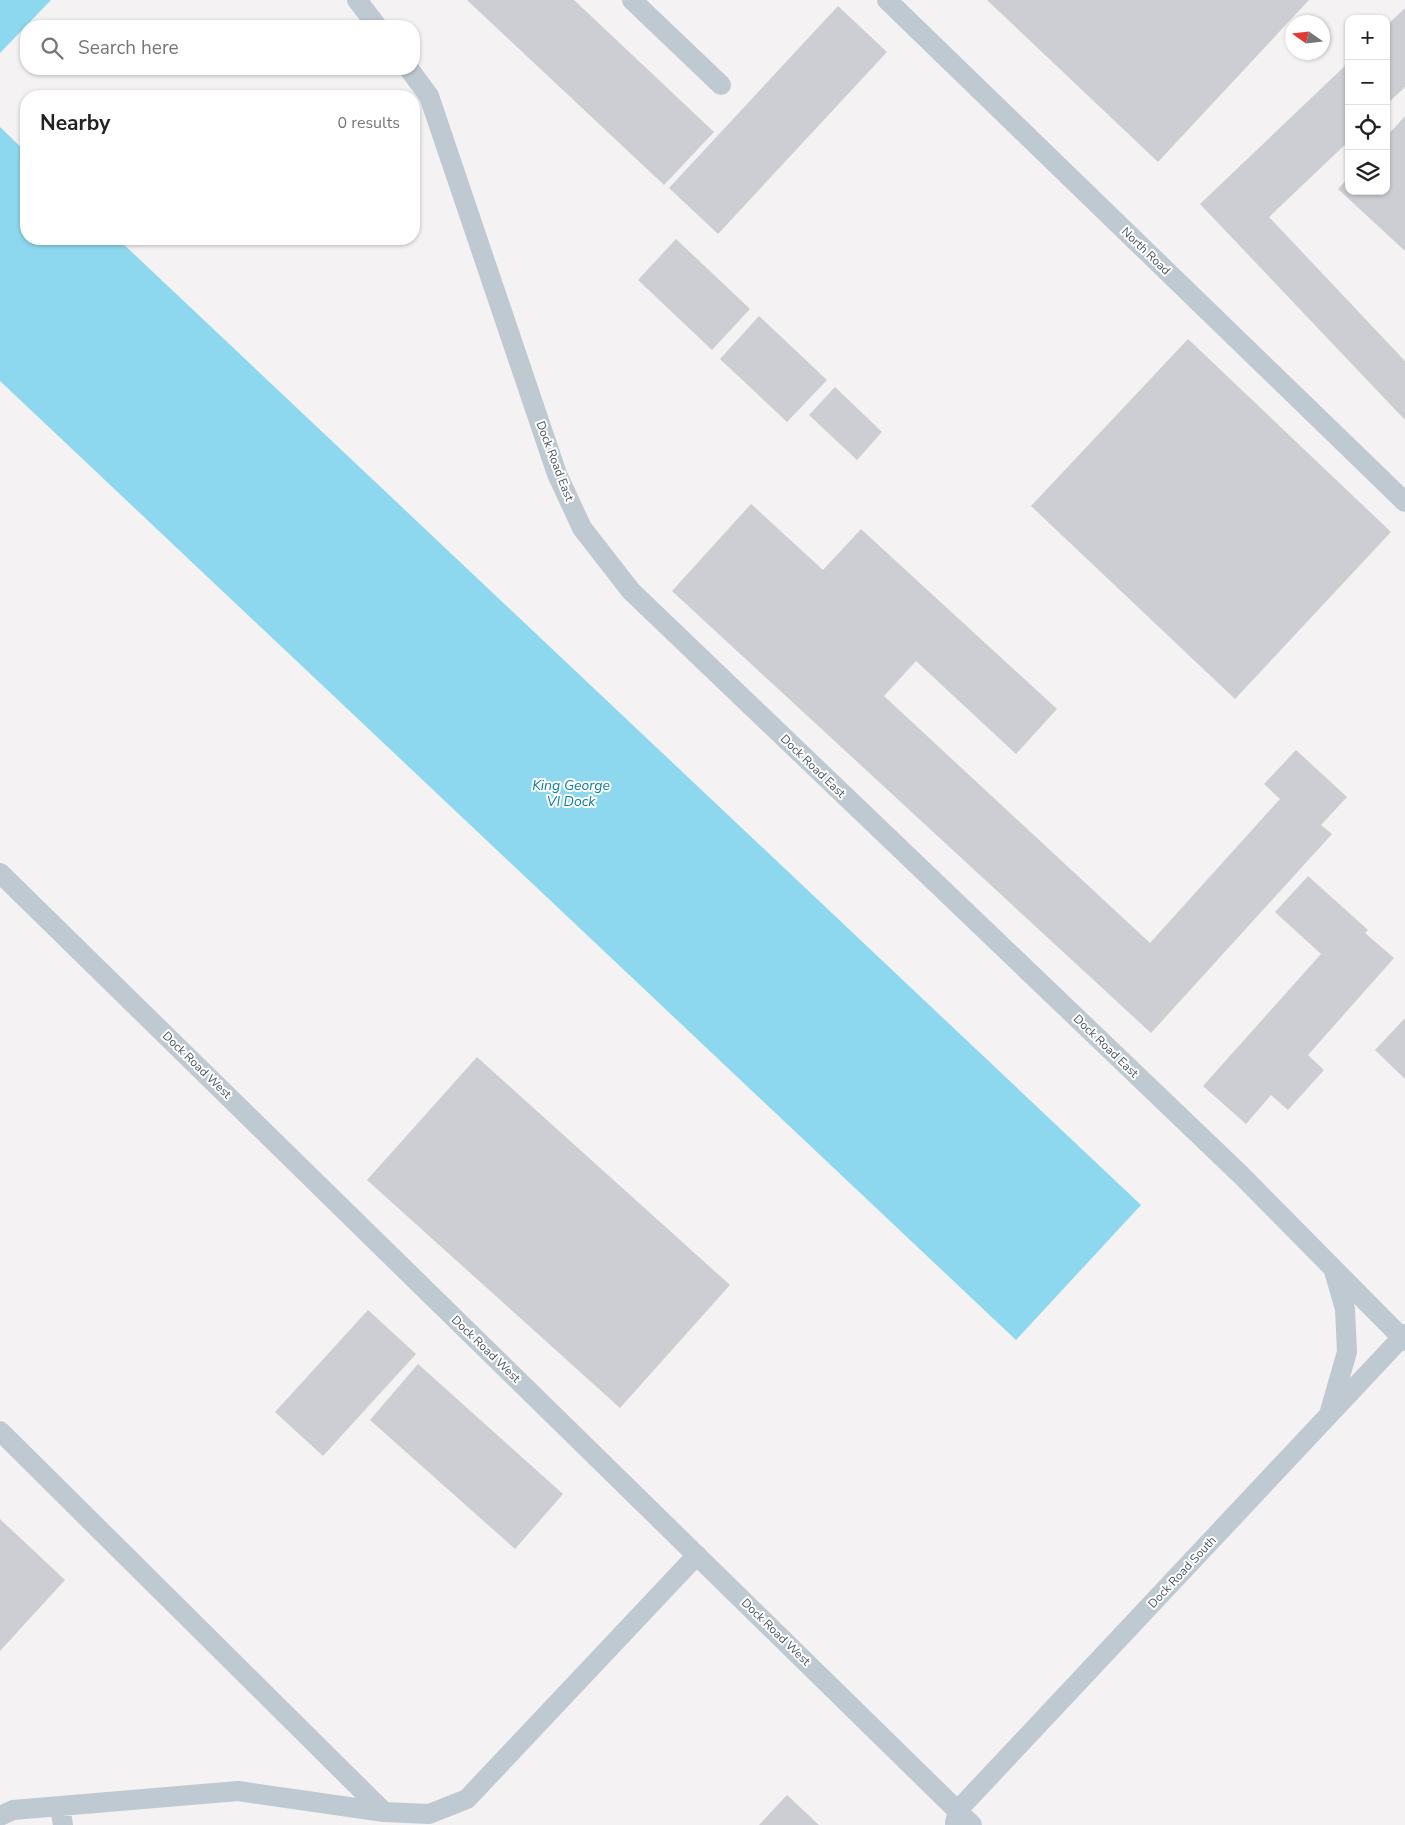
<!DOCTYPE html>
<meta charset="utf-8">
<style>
:root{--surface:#fff;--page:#f2f2f2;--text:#222;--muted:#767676;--line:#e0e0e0}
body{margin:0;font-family:"Nunito Sans",sans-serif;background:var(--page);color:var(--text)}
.controls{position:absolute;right:15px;top:15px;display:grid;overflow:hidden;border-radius:10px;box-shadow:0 1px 4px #0004}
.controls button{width:45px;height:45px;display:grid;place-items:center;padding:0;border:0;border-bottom:1px solid var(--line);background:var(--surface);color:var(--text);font:25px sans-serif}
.compass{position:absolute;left:1285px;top:15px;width:45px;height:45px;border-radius:50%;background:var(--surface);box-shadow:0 1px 4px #0004;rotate:284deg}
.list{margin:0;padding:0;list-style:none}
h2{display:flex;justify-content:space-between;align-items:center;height:65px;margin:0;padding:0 20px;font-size:21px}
h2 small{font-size:16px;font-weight:400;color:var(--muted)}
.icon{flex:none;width:28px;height:28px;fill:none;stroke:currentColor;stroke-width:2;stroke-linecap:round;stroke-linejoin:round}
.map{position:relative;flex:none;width:1405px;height:1825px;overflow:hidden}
.search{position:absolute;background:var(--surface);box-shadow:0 1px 4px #0004;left:20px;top:20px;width:400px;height:55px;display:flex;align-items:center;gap:12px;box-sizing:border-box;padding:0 18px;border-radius:20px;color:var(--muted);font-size:19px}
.panel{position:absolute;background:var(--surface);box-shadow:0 1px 4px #0004;left:20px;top:90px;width:400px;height:155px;border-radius:20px}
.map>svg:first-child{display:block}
.water{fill:#8dd8ee}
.building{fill:#ccced4}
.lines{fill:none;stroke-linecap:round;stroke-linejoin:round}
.lane{stroke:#bfc9d1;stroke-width:20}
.labels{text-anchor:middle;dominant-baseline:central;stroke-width:4;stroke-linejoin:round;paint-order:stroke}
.street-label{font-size:12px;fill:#495460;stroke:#fff}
.water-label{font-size:14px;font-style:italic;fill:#0b7fa2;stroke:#fff}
</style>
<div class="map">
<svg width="1405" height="1825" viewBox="0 0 1405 1825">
<rect width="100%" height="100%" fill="#f4f2f2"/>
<path class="water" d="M0 0H51L0 53Z
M0 127 26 152V239H118L1141 1205 1016 1340 0 381Z"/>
<path class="building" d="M467 0H574L714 132 664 185Z
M987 0H1309L1158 162Z
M838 6 887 52 718 234 669 188Z
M1405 8V87L1386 105V26Z
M1349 62V141L1269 217 1405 361V420L1200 204Z
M1405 116V251L1338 189 1349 177V191H1386V137Z
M676 239 750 309 712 350 638 280Z
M759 316 827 380 787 422 720 359Z
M1188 339 1391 532 1235 699 1031 506Z
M835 387 882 432 857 460 809 415Z
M751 504 823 570 861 529 1057 709 1016 754 916 661 884 696 1150 943 1280 799 1264 784 1296 750 1347 797 1321 825 1332 834 1151 1033 672 591Z
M1308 876 1368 930 1365 933 1394 958 1308 1055 1324 1070 1288 1110 1271 1095 1246 1124 1203 1086 1321 954 1275 912Z
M1405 1018V1079L1375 1050Z
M477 1057 730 1285 620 1408 367 1180Z
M368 1310 416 1354 323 1456 275 1412Z
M418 1364 563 1494 515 1549 370 1420Z
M0 1519 65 1580 0 1651Z
M787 1795 819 1825H759Z"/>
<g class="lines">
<path class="lane" d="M357 0 377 26
M632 0 721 85
M887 0 1405 502
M409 69 429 96 557 474 582 528 631 591 1241 1175 1405 1341
M0 873 972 1825
M1330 1411 1347 1352 1345 1309 1334 1271
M0 1431 384 1812
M60 1807 63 1825
M0 1816 13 1810 238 1791 384 1812 429 1814 467 1799 697 1555
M955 1823 958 1810 1405 1334"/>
</g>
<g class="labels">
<g class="street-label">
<text transform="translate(1146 251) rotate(44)">North Road</text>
<text transform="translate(555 461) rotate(69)">Dock Road East</text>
<text transform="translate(813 766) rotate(44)">Dock Road East</text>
<text transform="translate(1106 1046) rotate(44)">Dock Road East</text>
<text transform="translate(197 1065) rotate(44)">Dock Road West</text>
<text transform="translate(486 1349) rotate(44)">Dock Road West</text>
<text transform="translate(1182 1572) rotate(-47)">Dock Road South</text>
<text transform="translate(776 1632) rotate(44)">Dock Road West</text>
</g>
<g class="water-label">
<text x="571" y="785">King George<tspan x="571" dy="16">VI Dock</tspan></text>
</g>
</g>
</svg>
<div class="controls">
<button>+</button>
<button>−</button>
<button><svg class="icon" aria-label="locate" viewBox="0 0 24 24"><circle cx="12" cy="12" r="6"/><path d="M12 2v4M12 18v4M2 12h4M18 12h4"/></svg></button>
<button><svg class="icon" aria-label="layers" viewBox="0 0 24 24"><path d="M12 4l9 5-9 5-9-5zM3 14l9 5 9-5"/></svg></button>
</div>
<svg class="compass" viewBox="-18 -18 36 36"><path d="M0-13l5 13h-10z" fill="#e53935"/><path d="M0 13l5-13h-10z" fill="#767676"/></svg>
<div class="search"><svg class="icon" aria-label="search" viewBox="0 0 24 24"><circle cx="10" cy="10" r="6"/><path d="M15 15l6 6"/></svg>Search here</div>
<section class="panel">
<h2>Nearby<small>0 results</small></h2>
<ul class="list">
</ul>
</section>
</div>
